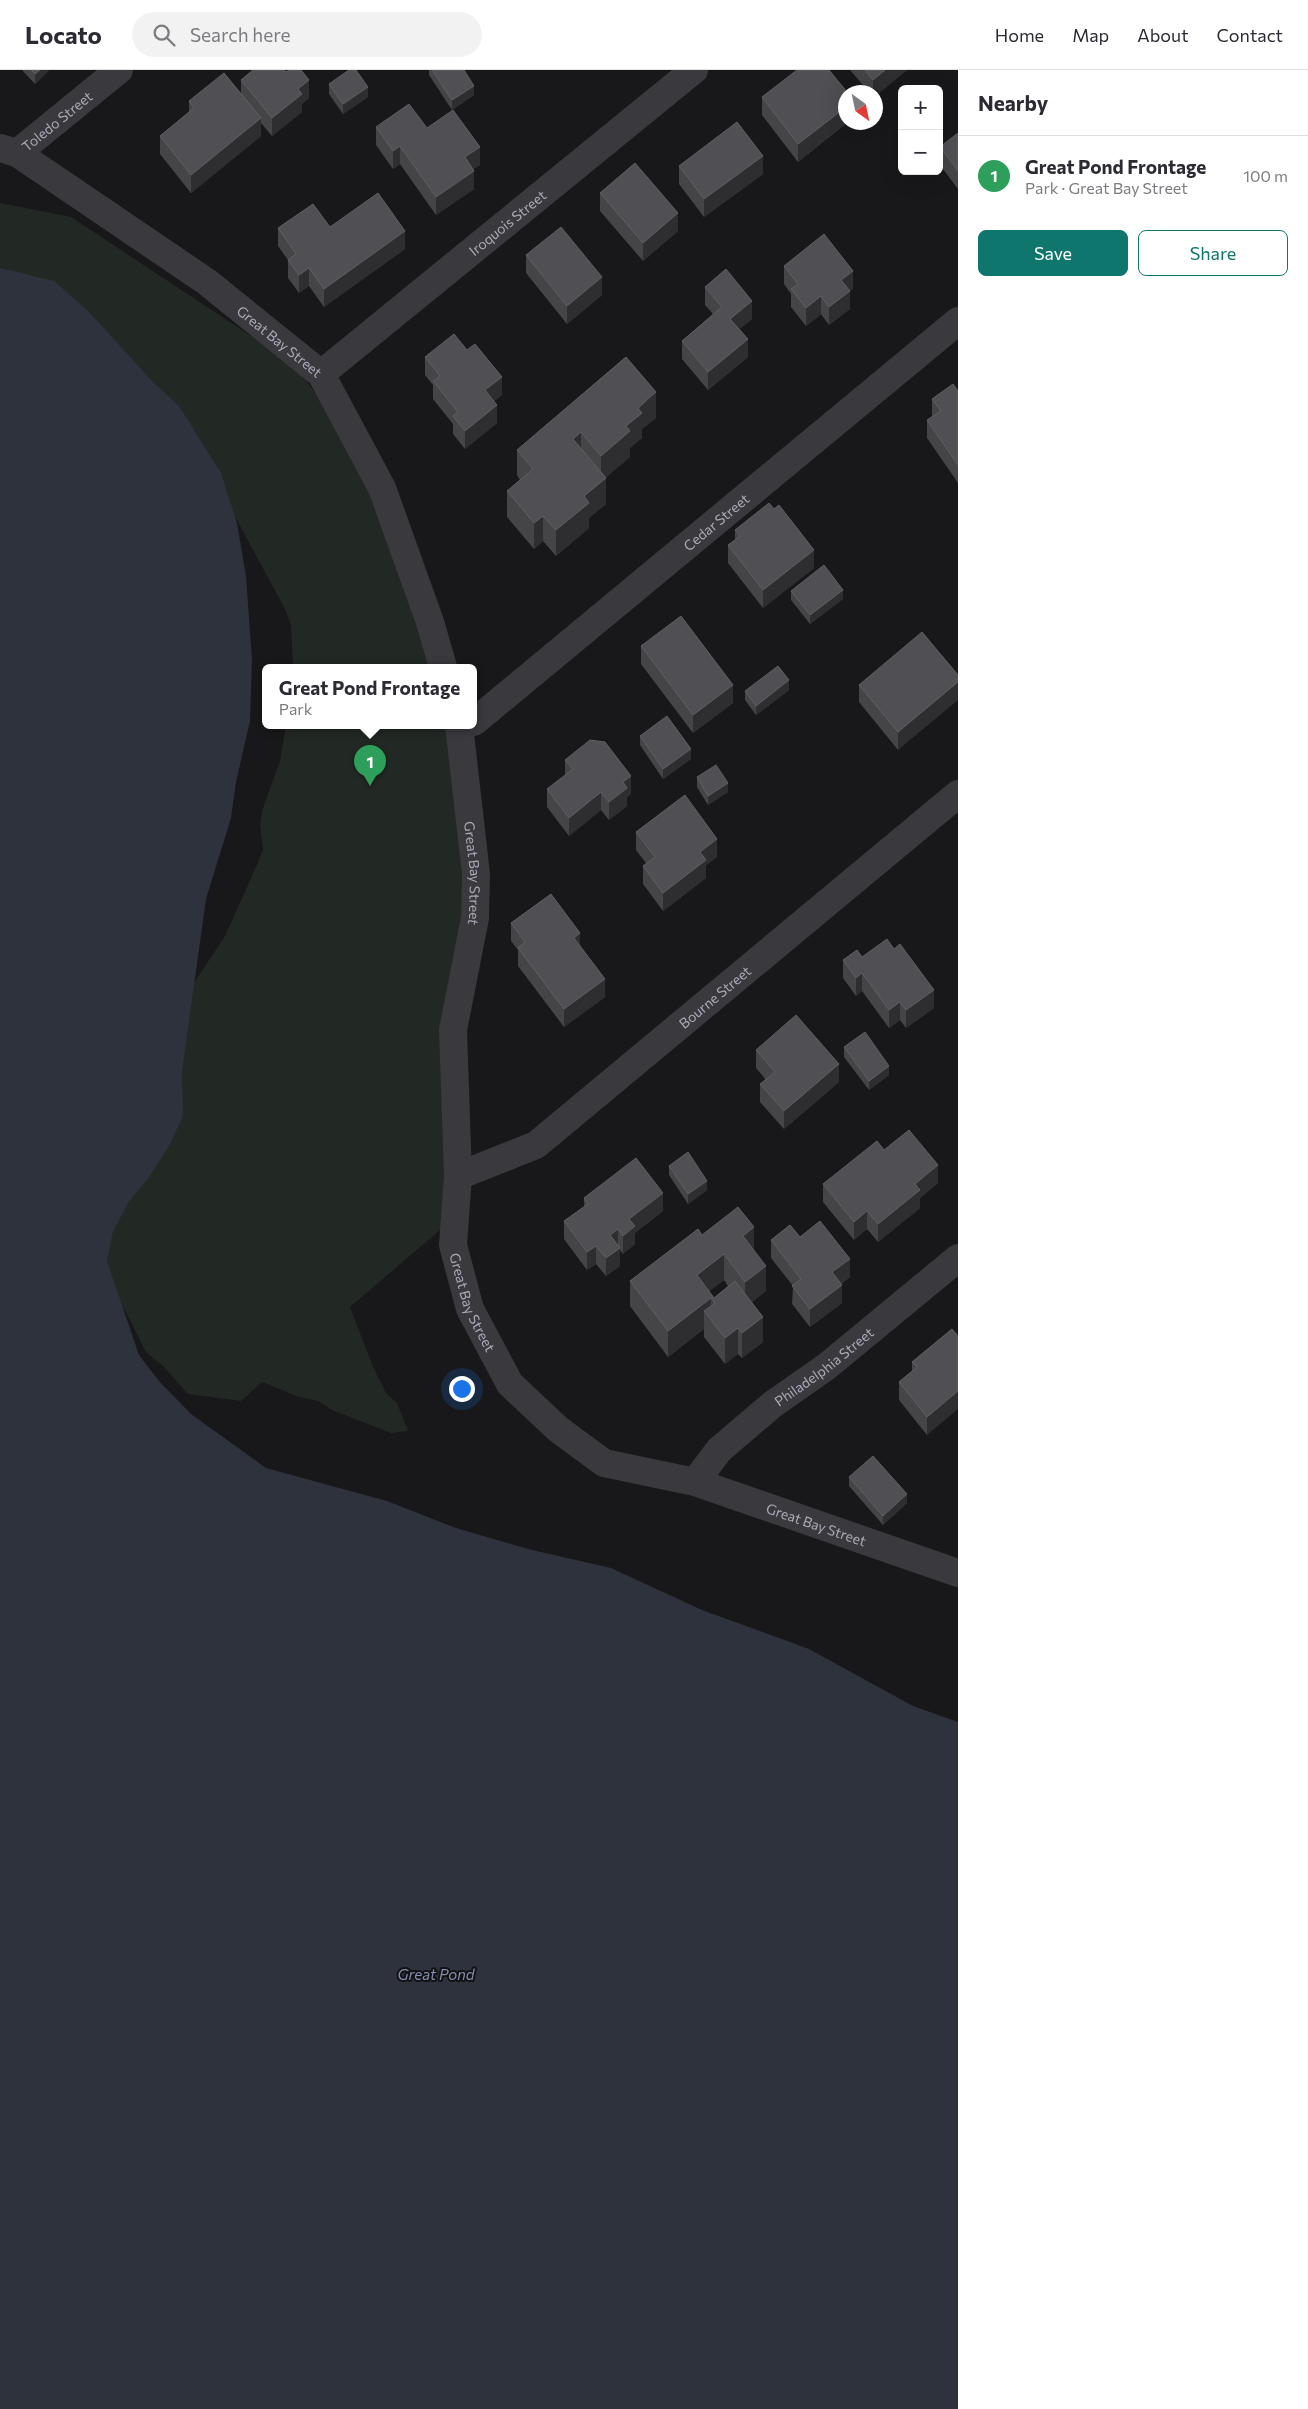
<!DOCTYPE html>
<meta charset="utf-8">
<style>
:root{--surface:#fff;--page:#f2f2f3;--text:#2b2b33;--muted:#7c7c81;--line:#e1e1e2;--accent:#0f766e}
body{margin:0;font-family:Commissioner,sans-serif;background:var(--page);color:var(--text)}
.controls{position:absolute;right:15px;top:15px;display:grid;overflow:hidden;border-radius:8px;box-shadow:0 5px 20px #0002}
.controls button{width:45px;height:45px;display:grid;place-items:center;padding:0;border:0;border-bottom:1px solid var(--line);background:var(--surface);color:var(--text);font:25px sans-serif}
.compass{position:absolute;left:838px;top:15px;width:45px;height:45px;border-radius:50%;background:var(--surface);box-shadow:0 5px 20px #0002;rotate:147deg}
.you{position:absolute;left:461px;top:1318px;width:18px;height:18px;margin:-12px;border:4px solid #fff;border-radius:50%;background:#1a73e8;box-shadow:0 0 0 8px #1a73e833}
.badge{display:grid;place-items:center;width:32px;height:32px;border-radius:50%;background:var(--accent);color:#fff;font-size:16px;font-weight:700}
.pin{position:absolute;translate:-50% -41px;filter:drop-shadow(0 1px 2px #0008)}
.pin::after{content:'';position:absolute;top:26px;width:18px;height:15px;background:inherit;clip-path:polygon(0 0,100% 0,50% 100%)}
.popup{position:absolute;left:262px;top:594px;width:215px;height:65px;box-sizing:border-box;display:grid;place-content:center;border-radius:8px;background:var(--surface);filter:drop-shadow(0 1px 4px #0005);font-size:16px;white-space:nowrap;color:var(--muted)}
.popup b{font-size:19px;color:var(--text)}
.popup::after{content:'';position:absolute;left:50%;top:100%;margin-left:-10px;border:10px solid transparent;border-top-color:var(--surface)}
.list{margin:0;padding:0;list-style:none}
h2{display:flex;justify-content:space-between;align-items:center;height:65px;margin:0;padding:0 20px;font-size:21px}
h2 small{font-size:16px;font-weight:400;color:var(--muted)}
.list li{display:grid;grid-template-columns:32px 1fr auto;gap:15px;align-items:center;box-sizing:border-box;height:80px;padding:0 20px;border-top:1px solid var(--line)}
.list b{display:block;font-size:19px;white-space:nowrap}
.list p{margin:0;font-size:16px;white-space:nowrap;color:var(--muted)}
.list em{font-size:16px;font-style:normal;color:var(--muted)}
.actions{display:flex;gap:10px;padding:15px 20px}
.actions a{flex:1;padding:11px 0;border:1px solid var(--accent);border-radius:8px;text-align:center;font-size:18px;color:var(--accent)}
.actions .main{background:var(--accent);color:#fff}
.icon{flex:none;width:28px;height:28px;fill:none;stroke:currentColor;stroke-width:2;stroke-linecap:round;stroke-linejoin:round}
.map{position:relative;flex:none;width:958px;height:2339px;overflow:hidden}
header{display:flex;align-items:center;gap:30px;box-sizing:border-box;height:70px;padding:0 25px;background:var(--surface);border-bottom:1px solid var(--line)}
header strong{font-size:24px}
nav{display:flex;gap:28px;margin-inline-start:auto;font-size:18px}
.search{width:350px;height:45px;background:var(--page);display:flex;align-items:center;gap:12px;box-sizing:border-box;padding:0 18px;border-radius:28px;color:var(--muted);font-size:19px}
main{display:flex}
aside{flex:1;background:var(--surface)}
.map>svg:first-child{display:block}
.green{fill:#222924}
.water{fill:#2e323c}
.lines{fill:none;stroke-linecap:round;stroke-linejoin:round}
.minor{stroke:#39393e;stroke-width:28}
.wall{fill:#454548;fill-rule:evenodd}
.shaded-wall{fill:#2e2e30}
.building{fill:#505054;stroke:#5e5e64}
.labels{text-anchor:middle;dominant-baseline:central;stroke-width:4;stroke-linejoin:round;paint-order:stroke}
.street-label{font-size:14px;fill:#ababb8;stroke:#131214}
.water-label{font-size:15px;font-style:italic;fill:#8590b0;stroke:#131214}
</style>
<header>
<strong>Locato</strong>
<div class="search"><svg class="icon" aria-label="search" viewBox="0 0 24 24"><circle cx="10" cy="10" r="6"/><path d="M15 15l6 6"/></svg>Search here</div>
<nav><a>Home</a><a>Map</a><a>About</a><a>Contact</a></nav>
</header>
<main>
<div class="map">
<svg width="958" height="2339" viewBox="0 0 958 2339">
<rect width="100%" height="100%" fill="#181719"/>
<path class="green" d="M0 133 71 147 295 295 376 408 443 597H293L291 555 286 541 233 443 0 227Z
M286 655H459L466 678 453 1149 350 1237 373 1297 386 1323 397 1333 408 1361 391 1363 332 1340 318 1331 299 1327 262 1312 241 1331 188 1324 163 1296 146 1282 128 1246 112 1218 105 1193 166 955 225 866 256 797 263 780 260 755 262 741 280 691Z"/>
<path class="water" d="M0 198 54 211 88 241 152 311 179 336 221 403 237 453 246 506 252 590 250 651 236 712 231 748 206 829 182 1001 183 1046 169 1076 149 1107 128 1133 113 1162 107 1191 139 1285 159 1311 191 1344 266 1398 387 1431 456 1458 532 1480 611 1498 702 1540 809 1579 913 1636 958 1652V2339H0Z"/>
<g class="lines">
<g class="minor">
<path id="s1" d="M0 78 17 83 207 212 321 304 382 418 430 552 443 597"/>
<path id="s2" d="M17 83 119 0"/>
<path id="s3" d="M321 304 694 0"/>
<path id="s4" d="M474 652 958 251"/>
<path id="s5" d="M459 655 476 804 475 848 453 960 458 1106 453 1175 470 1239 510 1314 558 1359 604 1393 695 1412 958 1503"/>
<path id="s6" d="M458 1106 536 1075 958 724"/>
<path id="s7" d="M695 1412 719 1380 773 1334 826 1297 958 1188"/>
</g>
</g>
<path class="wall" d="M22 0H49L35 14Z
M429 0H464L474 25 452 40 429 5Z
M850 0H907L876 22H869Z
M241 10 309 28 302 34V42L272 66 261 53V66L191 123 160 84V66L189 43V31L241 23Z
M329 14 368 27 343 44 329 24Z
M762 27 846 52H848L798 92 762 45Z
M376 57 427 58 480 95 473 99 474 119 436 145 400 94 393 99 376 75Z
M958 63V119L940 95V77Z
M679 96 763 104 704 147 679 114Z
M600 123 678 161 643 191 600 141Z
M330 157 405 179 324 237 309 216 299 223 288 208V190L278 176V158Z
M526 185 602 225 567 254 526 203Z
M784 196 853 219 850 221V239L829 255 821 244 806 256 791 237V224L784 214Z
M705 217 752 249 739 259 748 287 708 320 682 289V271L713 244 705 235Z
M425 287 502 325 494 331 497 353 465 379 453 364V354L433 329V315L425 305Z
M626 287 656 348 642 359V368L630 378V387L605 408 606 434 589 448V458L556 486 543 471 534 479 507 447V421L520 410 517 405V380Z
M958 321V413L927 368V350L932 347V329Z
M735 460 814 498 763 538 728 493V475L735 470Z
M791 521 843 529 810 554 791 530Z
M641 576 733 633 693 663 641 594Z
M958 605 898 680 859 632V615Z
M789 620 756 645 745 630V621Z
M640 666 691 689 663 709 640 675Z
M565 690 631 724 627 727V736L609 750 601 740 569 766 547 737V719L565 705Z
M697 707 728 722 708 735 697 717Z
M636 762 717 787 706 795V808L663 841 643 814V796L646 793 636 780Z
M511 853 605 927 564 957 518 896V880L511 871Z
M862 887 934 938 906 958 900 950 889 958 862 921 856 926 843 908V890Z
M844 977 889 1005 869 1020 844 987Z
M756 980 839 1012 784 1059 760 1032V1014L766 1010 756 998Z
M884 1080 938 1113 920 1128V1138L878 1172 867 1159 854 1170 823 1132V1114Z
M669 1096 707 1120 688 1134 669 1105Z
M584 1128 663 1141 635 1163V1174L623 1184 620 1180V1196L606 1206 596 1194 587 1200 564 1169V1151L584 1137Z
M702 1165 754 1180 766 1221 752 1232 763 1272 742 1288 738 1284 725 1294 704 1267V1259L668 1287 630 1236V1211ZM724 1210 728 1216 714 1228 709 1221Z
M800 1167 850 1207 841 1214 842 1233 810 1257 792 1234 793 1216 771 1188V1170Z
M952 1259 927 1365 899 1330V1312L912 1301V1292Z
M849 1407 907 1433 883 1455 849 1416Z"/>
<path class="shaded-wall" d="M40 0H49L35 14V4Z
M885 0H907L876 26V22H873V10Z
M309 10V28L302 34V42L272 66V48L298 19Z
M474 16V25L452 40V30Z
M368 17V27L343 44V34Z
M846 37V52H848L798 92V74Z
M261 48V66L191 123V105Z
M400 76V94L393 99V81Z
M480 77V95L465 105V87Z
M763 86V104L704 147V129Z
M474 101V119L436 145V127Z
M678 143V161L643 191V173Z
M405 161V179L324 237V219Z
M309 198V216L299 223V205Z
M853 201V219L841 228V210Z
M602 207V225L567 254V236Z
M850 221V239L829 255V237Z
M821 226V244L806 256V238Z
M752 231V249L730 267V249Z
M748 269V287L708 320V302Z
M502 307V325L485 338V320Z
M656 322V348L642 359V368L630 378V387L601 412V386L626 356 638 338Z
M497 335V353L465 379V361Z
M581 362V388L573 369Z
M606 408V434L589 448V458L556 486V460L584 426Z
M543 446V471L534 479V453Z
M814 480V498L763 538V520Z
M843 520V529L810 554V545Z
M789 610V620L756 645V636Z
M958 612V630L898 680V662Z
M733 615V633L693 663V645Z
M691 679V689L663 709V699Z
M631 706V724L627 727V736L609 750V732L623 712Z
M728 713V722L708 735V726Z
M601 722V740L569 766V748Z
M717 769V787L706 795V808L663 841V823L700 782Z
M580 863V881L574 868Z
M862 903V921L856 926V908Z
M605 909V927L564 957V939Z
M934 920V938L906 958V940Z
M900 932V950L889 958V940Z
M839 994V1012L784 1059V1041Z
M889 996V1005L869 1020V1011Z
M938 1095V1113L920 1128V1138L878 1172V1154L915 1114Z
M707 1111V1120L688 1134V1124Z
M663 1123V1141L635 1163V1174L623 1184V1166L629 1149Z
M867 1141V1159L854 1170V1152Z
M754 1157V1183L743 1166Z
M618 1159V1177L610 1165Z
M596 1176V1194L587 1200V1182Z
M620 1178V1196L606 1206V1188Z
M724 1184V1210L697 1231V1205Z
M850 1189V1207L832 1220V1202Z
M766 1196V1221L745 1238V1212Z
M842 1215V1233L810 1257V1239Z
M711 1228V1251L704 1241V1259L668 1287V1261Z
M763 1247V1272L742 1288V1263Z
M738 1258V1284L725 1294V1268Z
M958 1321V1339L927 1365V1347Z
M907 1424V1433L883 1455V1446Z"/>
<path class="building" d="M31 0H40L35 4Z
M253 0H284L286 2 289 0H301L309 10 298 19 302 24 272 48 241 10Z
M349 0H356L368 17 343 34 329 14Z
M432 0H464L474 16 452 30Z
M797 0H829L847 22H846V37L798 74 762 27Z
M865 0H885L873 10Z
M224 3 261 48 191 105 160 66 194 38 189 31Z
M409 34 427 58 453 40 480 77 465 87 474 101 436 127 400 76 393 81 376 57Z
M737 52 763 86 704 129 679 96Z
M958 63V101L940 77Z
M635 93 678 143 643 173 600 123Z
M378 123 405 161 324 219 309 198 299 205 288 190 296 184 278 158 313 134 330 157Z
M561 157 602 207 567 236 526 185Z
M824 164 853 201 841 210 850 221 829 237 821 226 806 238 791 219 798 214 784 196Z
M726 199 752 231 730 249 748 269 708 302 682 271 722 237 705 217Z
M454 264 467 280 475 274 502 307 485 320 497 335 465 361 453 346 458 342 433 311 440 306 425 287Z
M626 287 656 322 638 338 642 343 626 356 630 361 601 386 581 362 573 369 606 408 584 426 589 433 556 460 543 446 534 453 507 421 533 399 517 380Z
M953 314 958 321V395L927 350 941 341 932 329Z
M769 433 774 439 779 435 814 480 763 520 728 475 740 466 735 460Z
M824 495 843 520 810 545 791 521Z
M681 546 733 615 693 645 641 576Z
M922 562 958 605V612L898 662 859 615Z
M778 596 789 610 756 636 745 621Z
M667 646 691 679 663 699 640 666Z
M590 670 605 672 631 706 623 712 627 718 609 732 601 722 569 748 547 719 573 699 565 690Z
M716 695 728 713 708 726 697 707Z
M685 725 717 769 700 782 706 790 663 823 643 796 655 787 636 762Z
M551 824 580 863 574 868 605 909 564 939 518 878 525 872 511 853Z
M887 869 894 879 900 874 934 920 906 940 900 932 889 940 862 903 856 908 843 890 857 880 862 887Z
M796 945 839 994 784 1041 760 1014 775 1002 756 980Z
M865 962 889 996 869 1011 844 977Z
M909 1060 938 1095 915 1114 920 1120 878 1154 867 1141 854 1152 823 1114 877 1071 884 1080Z
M688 1082 707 1111 688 1124 669 1096Z
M636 1088 663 1123 629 1149 635 1156 623 1166 618 1159 610 1165 620 1178 606 1188 596 1176 587 1182 564 1151 588 1134 584 1128Z
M738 1137 754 1157 743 1166 766 1196 745 1212 724 1184 697 1205 714 1228 735 1211 763 1247 742 1263 738 1258 725 1268 704 1241 715 1233 711 1228 668 1261 630 1211 698 1159 702 1165Z
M820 1151 850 1189 832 1202 842 1215 810 1239 792 1216 801 1209 771 1170 790 1155 800 1167Z
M952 1259 958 1266V1321L927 1347 899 1312 917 1297 912 1292Z
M873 1386 907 1424 883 1446 849 1407Z"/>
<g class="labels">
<g class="street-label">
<text stroke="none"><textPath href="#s2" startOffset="51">Toledo Street</textPath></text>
<text stroke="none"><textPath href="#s3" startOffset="240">Iroquois Street</textPath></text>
<text stroke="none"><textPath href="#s1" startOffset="341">Great Bay Street</textPath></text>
<text stroke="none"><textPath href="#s4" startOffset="314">Cedar Street</textPath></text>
<text stroke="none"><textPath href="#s5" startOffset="149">Great Bay Street</textPath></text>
<text stroke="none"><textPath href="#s6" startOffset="316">Bourne Street</textPath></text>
<text stroke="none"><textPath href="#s5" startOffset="584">Great Bay Street</textPath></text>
<text stroke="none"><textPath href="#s7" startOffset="174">Philadelphia Street</textPath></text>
<text stroke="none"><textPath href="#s5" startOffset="1019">Great Bay Street</textPath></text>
</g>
<g class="water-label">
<text x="436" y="1904">Great Pond</text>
</g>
</g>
</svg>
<div class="controls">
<button>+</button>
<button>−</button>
</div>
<svg class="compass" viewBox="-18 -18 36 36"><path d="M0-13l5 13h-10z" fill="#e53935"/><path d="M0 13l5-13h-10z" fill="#7c7c81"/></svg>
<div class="you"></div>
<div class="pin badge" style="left:370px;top:716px;background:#2e9e5b">1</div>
<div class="popup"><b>Great Pond Frontage</b>Park</div>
</div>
<aside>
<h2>Nearby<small></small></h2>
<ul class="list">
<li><span class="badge" style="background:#2e9e5b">1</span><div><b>Great Pond Frontage</b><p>Park · Great Bay Street</p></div><em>100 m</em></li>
</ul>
<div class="actions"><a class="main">Save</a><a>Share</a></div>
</aside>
</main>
